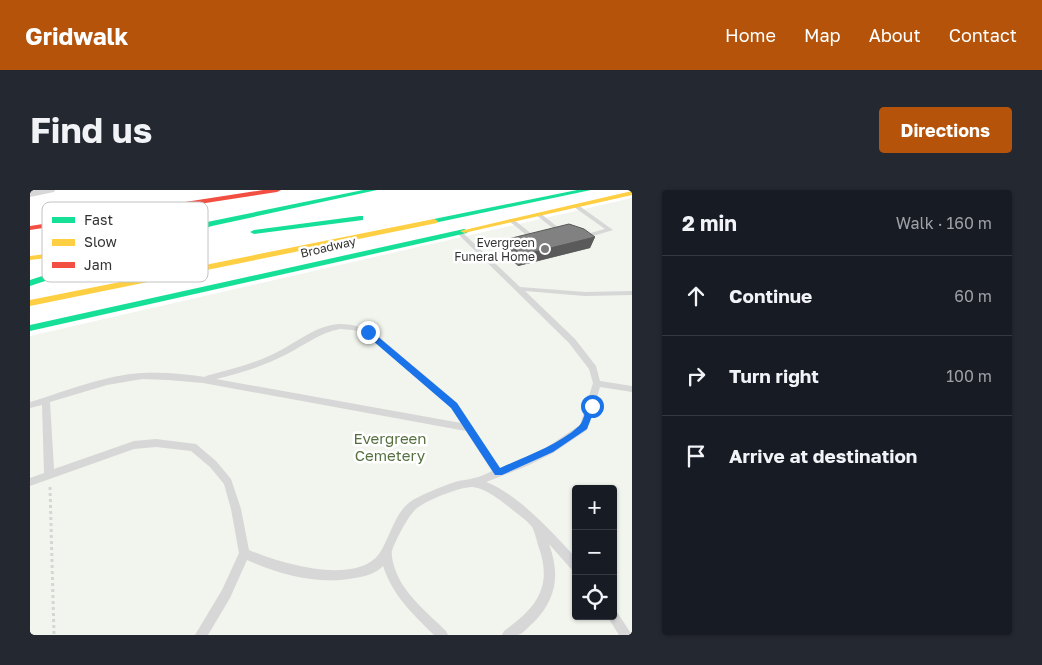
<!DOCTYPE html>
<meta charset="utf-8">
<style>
:root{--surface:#171b24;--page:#242831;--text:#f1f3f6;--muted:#9ea1a6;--line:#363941;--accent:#b45309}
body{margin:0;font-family:"Golos Text",sans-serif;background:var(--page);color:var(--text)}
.controls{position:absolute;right:15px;bottom:15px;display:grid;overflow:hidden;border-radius:5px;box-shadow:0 1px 4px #0004}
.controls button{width:45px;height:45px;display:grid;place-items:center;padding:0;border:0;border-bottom:1px solid var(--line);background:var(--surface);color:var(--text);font:25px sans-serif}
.stop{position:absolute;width:15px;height:15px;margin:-11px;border:4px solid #1a73e8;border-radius:50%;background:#fff}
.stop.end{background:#1a73e8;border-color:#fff;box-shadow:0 1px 5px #0008}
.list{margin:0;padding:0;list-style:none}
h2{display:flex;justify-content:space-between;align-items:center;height:65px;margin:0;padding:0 20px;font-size:21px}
h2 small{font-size:16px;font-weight:400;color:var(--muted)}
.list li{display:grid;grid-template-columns:32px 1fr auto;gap:15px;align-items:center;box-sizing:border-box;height:80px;padding:0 20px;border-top:1px solid var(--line)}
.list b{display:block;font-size:19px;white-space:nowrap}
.list em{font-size:16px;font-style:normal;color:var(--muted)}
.icon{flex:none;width:28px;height:28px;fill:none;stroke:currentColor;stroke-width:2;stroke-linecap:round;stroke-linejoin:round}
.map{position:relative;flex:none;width:602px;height:445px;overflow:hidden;border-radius:5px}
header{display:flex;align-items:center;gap:30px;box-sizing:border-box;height:70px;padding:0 25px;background:var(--accent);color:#fff}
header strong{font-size:24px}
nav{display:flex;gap:28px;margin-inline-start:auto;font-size:18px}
.intro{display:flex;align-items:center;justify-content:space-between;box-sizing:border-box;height:120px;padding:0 30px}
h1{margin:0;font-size:35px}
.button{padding:12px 22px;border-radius:5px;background:var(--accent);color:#fff;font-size:18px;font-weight:700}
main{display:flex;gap:30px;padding:0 30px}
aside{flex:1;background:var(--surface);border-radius:5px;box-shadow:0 1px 4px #0004}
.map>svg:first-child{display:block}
.green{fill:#f1f5ed;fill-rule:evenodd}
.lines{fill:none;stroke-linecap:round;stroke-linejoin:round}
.path{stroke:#d6d6d6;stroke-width:3;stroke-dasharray:3 3;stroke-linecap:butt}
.lane{fill:#d7d7d7;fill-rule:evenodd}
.street{fill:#d7d7d7;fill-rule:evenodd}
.fast{fill:#16e098;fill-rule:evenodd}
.slow{fill:#ffcf43;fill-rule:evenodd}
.jam{fill:#f24e42;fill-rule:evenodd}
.fast-bridge{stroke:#16e098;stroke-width:8}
.wall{fill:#6f6f6f}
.shaded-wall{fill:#5a5a5a}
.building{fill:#818181;stroke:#5a5a5a}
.route{fill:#1a73e8}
.poi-dot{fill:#7a7a7a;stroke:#fff;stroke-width:2}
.labels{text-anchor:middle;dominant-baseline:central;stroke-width:5;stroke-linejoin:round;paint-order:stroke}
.far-poi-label{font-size:12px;fill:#333;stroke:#fff;text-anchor:end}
.far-street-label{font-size:12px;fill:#333;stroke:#fff}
.park-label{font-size:15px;fill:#56703f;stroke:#fff}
.key{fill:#fff;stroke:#c2c2c2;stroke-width:1}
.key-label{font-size:14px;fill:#333}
</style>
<header>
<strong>Gridwalk</strong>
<nav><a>Home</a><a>Map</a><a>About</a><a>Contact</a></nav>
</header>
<div class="intro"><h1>Find us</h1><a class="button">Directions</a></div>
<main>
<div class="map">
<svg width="602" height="445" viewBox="0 0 602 445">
<rect width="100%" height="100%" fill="#fff"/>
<path class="green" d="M602 8V445H0V146ZM546 299H583V426H546Z"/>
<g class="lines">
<path class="path" d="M20 297 24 445"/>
<path class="lane" d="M544 15H548L583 40 553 49 547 47V45H553L575 39 544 17Z
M506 23H510L529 38 538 41 535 43 525 40 506 25Z
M479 29H483L503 45V47H499L479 31Z
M427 41H431L490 97 555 102 602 101V105L555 106 495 101 545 149 566 176 570 191 602 196V202L570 197 557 240 523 263 497 276 456 292C488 304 523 343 546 368V381L542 380 519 354C530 384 527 409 503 433 499 436 493 444 488 445 483 445 477 445 472 445L474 441C505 419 523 398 509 358 507 352 505 342 502 337 497 330 486 323 479 317 469 309 456 299 443 297 432 296 394 311 386 319 378 326 365 351 362 361 361 365 363 372 364 376 372 403 397 422 416 441L418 445H404C382 423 363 406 353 376 345 384 336 386 325 388 288 395 251 385 217 370L200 408 178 445H165L192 400 209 363 201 319 194 294 180 277 161 261 126 257 104 259 0 296V288L14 283 12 215 0 218V212C37 201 74 185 113 183 134 182 155 184 175 187L176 186C198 180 219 175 239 166 263 156 284 135 310 134 321 134 331 137 341 140L427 213 470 278 491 270 517 257 550 235 563 193 559 179 539 153 427 43ZM310 139 323 140 335 144 421 217 431 233 186 189C211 183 234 176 257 164 275 155 289 143 310 139ZM112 189 138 190 173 193 436 241 462 281C456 284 450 287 444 288 438 290 431 290 425 292 415 295 406 299 397 303 391 306 385 308 380 312 364 324 360 348 349 364 325 396 249 373 219 360L211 319 201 289 186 271 166 254 126 249 104 251 24 279 20 212 77 195Z
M583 420 587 422 602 445H589L577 426H583Z"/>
<path class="street" d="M5 0H25L24 2 0 7V1Z"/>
<path class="fast" d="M333 0H347L182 36 0 96V90L177 32Z
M547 0H561L404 33 400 31 404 29Z
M330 26H333V30L224 44 220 42 224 40Z
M434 39 438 41 437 43 0 141V135Z"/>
<path class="slow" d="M602 1V5L434 43 430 41Z
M404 29 408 31 407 33 0 116V110Z
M23 63H26V67L0 70V66Z"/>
<path class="jam" d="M233 0H251L247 2 0 40V36Z"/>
<path class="fast-bridge" d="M23 65 160 50"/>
</g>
<path class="wall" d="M565 47 560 58 488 76 471 61 474 50Z"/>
<path class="shaded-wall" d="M565 47 560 58 488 76 492 65Z"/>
<path class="building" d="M539 34 554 39 565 47 492 65 474 50Z"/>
<path class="route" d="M335 140H340L427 213 470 278C496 266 527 256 549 236 555 230 554 217 562 213L566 216 557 239 523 262 472 285H465L421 218 335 144Z"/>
<circle class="poi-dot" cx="515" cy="59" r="5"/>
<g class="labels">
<g class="far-poi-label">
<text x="505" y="52">Evergreen<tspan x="505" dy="14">Funeral Home</tspan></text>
</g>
<g class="far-street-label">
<text transform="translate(298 57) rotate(-13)">Broadway</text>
</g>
<g class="park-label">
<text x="360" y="248">Evergreen<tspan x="360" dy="17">Cemetery</tspan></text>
</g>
</g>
<rect x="12" y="12" width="166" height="80" rx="8" class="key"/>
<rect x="22" y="27" width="23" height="6" fill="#16e098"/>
<rect x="22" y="49" width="23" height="7" fill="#ffcf43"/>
<rect x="22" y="72" width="23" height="6" fill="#f24e42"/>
<g class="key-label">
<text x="54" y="35">Fast</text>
<text x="54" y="57">Slow</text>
<text x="54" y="80">Jam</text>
</g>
</svg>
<div class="controls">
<button>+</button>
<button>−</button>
<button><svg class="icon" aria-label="locate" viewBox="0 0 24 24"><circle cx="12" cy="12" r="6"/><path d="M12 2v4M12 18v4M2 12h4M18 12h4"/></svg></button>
</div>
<div class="stop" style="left:562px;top:216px"></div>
<div class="stop end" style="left:338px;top:142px"></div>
</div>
<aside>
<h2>2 min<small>Walk · 160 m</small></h2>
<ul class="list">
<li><svg class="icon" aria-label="ahead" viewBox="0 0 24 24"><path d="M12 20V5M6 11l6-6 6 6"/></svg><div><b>Continue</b></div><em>60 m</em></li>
<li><svg class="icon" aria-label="right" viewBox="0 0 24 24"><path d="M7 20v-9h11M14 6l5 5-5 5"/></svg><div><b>Turn right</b></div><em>100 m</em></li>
<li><svg class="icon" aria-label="arrive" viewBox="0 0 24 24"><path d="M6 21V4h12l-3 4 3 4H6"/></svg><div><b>Arrive at destination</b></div></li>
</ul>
</aside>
</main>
